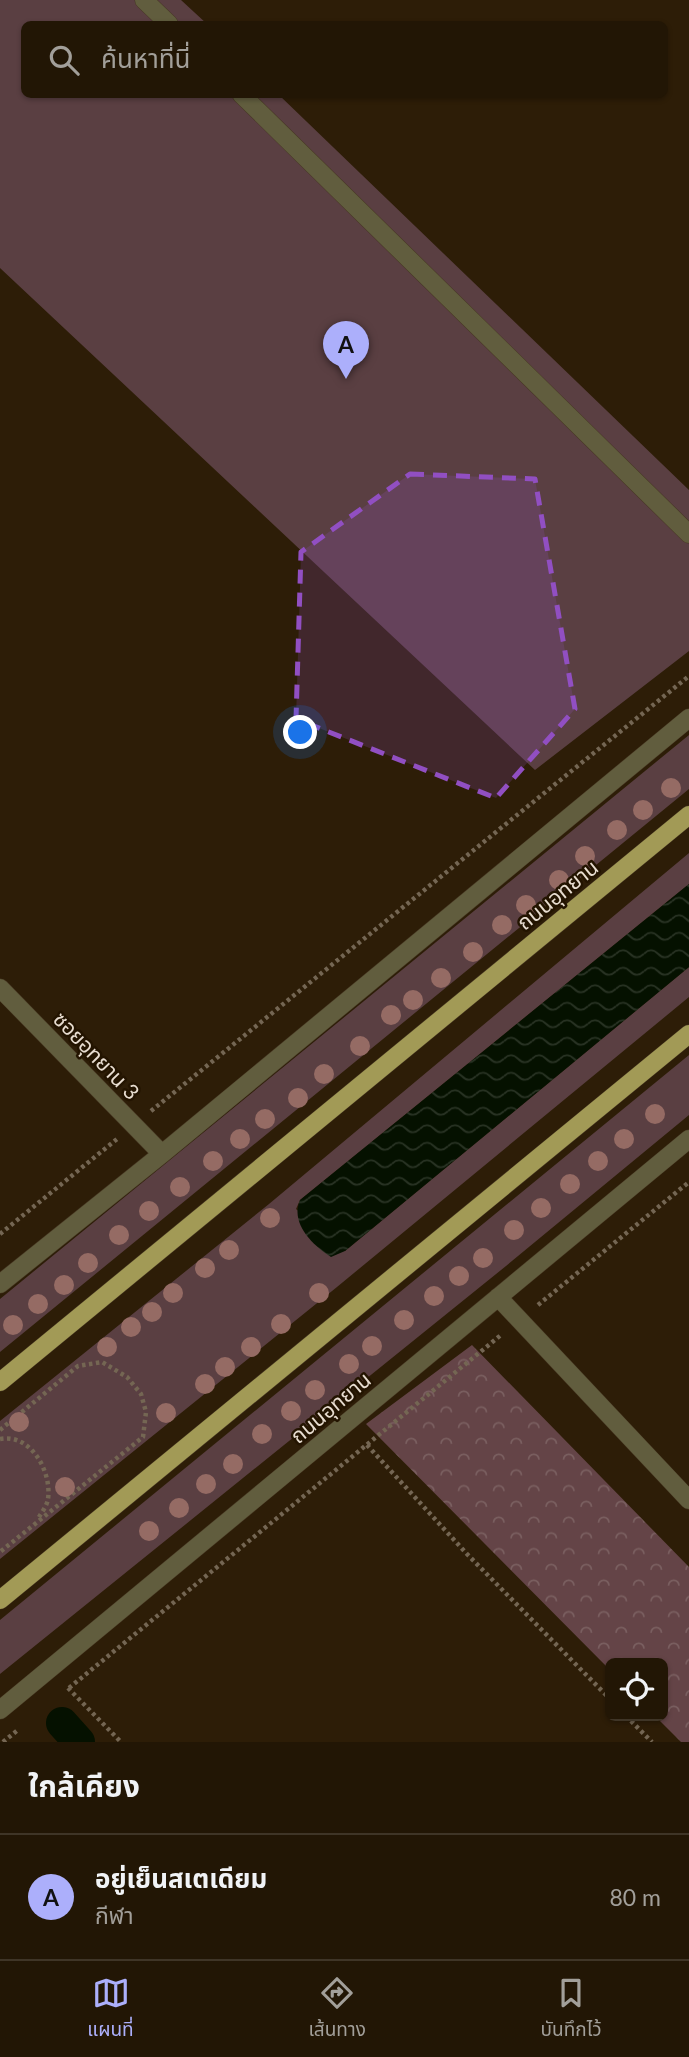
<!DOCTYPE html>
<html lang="th">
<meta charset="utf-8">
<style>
:root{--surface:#221605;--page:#2a1f0f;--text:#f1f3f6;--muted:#a29f9a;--line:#3f3527;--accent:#acaffb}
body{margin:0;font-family:Lato,"Noto Sans Thai",sans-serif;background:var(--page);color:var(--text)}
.controls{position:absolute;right:21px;bottom:21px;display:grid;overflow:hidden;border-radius:10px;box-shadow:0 2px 5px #0004}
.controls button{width:63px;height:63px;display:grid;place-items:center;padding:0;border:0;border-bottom:2px solid var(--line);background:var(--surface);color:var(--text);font:35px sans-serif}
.you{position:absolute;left:301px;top:733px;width:24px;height:24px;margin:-18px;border:5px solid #fff;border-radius:50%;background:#1a73e8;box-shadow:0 0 0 10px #1a73e833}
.badge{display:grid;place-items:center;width:46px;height:46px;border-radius:50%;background:var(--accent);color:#111;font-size:23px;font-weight:700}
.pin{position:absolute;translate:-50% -58px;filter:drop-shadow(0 2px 4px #0008)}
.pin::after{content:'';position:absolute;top:37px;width:24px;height:21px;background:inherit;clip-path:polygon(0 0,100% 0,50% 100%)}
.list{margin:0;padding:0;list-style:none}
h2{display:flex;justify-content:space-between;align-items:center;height:91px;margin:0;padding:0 28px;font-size:30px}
h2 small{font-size:23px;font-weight:400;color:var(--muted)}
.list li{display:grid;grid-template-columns:46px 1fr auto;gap:21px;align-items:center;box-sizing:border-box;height:126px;padding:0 28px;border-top:2px solid var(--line)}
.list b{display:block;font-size:26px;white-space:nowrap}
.list p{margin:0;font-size:23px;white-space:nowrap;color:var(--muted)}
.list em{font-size:23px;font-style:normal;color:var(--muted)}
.icon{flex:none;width:38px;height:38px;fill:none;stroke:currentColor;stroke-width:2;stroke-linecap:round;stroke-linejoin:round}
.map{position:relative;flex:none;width:689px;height:1742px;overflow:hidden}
.search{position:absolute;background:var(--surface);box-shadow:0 2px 5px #0004;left:21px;right:21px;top:21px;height:77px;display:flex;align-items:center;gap:18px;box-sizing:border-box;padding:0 24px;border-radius:10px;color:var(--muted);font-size:26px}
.sheet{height:217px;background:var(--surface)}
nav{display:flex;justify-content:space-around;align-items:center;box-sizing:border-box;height:98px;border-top:2px solid var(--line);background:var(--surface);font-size:19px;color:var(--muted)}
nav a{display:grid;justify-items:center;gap:4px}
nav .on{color:var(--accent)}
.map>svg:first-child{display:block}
.green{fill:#5a3f42}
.forest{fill:url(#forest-crowns)}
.water{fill:url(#water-waves)}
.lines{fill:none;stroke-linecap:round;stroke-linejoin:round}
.canal{stroke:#051100;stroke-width:32}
.minor-casing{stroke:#473823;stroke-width:19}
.major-casing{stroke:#473823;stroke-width:19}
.path{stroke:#746653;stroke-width:4.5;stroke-dasharray:3.5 3.5;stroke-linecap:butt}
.minor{stroke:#615d3e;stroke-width:18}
.major{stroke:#a29a56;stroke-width:18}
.tree{fill:#956b64}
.marked{fill:#914fc2;fill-opacity:0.2;stroke:#914fc2;stroke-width:5;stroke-dasharray:14 9;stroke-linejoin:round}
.labels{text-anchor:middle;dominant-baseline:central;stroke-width:5;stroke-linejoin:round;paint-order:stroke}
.street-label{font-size:21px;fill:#e8ddd0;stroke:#231400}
</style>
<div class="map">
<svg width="689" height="1742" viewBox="0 0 689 1742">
<defs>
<pattern id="forest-crowns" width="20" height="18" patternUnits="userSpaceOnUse" patternTransform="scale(1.75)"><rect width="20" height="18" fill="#644447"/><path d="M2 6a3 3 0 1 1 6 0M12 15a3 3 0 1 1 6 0" fill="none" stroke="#7a5f60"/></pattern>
<pattern id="water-waves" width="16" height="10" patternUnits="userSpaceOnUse" patternTransform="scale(1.75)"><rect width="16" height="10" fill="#051100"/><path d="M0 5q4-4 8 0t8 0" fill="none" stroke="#293324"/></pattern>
</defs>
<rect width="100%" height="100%" fill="#2d1d07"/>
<path class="green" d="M0 0H181L207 24H24V94L279 95 689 490V651L535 770 0 268Z
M689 735V789L0 1352V1299Z
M689 853V884L300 1200 296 1209 345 1251 689 967V997L337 1287 0 1559V1421L269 1204Z
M689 1055V1115L506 1266 0 1674V1620Z"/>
<path class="forest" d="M472 1345 689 1567V1742H681L655 1716H663V1663H610V1670L366 1424Z"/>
<path class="water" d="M689 884V967L345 1251 331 1257C312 1245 290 1223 300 1200Z"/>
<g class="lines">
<path class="canal" d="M62 1723 79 1742"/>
<defs>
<path id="minor" d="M144 0 169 24
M241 94 689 534
M0 988 162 1154
M0 1284 162 1154 689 718
M498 1297 689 1500
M0 1710 689 1139"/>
<path id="major" d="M0 1382 689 815
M0 1600 689 1034"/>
</defs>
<use href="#minor" class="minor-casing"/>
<use href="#major" class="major-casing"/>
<path class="path" d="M151 1111 689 676
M0 1234 117 1139
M538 1305 689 1182
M0 1430 78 1366 102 1362 127 1377 141 1394 146 1412 143 1437 0 1552
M0 1439C31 1433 52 1472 48 1499 47 1506 41 1513 38 1519
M367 1445 467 1554 610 1699
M68 1688 121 1742
M69 1688 501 1335
M626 1716 652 1742
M3 1742 19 1729"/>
<use href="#minor" class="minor"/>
<use href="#major" class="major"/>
</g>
<g class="tree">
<circle cx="671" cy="788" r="10"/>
<circle cx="643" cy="810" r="10"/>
<circle cx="617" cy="830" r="10"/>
<circle cx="585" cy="856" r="10"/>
<circle cx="559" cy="880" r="10"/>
<circle cx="526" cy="905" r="10"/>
<circle cx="502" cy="925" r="10"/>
<circle cx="473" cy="952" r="10"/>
<circle cx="441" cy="978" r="10"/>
<circle cx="413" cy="1000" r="10"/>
<circle cx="391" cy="1015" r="10"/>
<circle cx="360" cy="1046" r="10"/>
<circle cx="324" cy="1074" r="10"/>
<circle cx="298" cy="1098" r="10"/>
<circle cx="655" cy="1114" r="10"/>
<circle cx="265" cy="1119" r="10"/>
<circle cx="240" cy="1139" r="10"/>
<circle cx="624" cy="1139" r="10"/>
<circle cx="213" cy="1161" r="10"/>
<circle cx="598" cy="1161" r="10"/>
<circle cx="570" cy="1184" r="10"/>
<circle cx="180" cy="1187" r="10"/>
<circle cx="541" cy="1208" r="10"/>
<circle cx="149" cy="1211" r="10"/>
<circle cx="270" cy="1218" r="10"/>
<circle cx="514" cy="1230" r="10"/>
<circle cx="119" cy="1235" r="10"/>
<circle cx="229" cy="1250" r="10"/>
<circle cx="483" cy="1258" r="10"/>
<circle cx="88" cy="1263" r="10"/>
<circle cx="205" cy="1268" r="10"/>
<circle cx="459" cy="1276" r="10"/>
<circle cx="64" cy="1285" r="10"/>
<circle cx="173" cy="1293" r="10"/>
<circle cx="319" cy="1293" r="10"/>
<circle cx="434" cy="1296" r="10"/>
<circle cx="38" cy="1304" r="10"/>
<circle cx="152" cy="1312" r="10"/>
<circle cx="404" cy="1320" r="10"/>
<circle cx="281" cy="1324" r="10"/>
<circle cx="13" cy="1325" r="10"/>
<circle cx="131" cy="1327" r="10"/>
<circle cx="372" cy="1346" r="10"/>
<circle cx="107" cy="1347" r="10"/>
<circle cx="251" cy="1347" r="10"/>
<circle cx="349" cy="1364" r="10"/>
<circle cx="225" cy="1367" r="10"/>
<circle cx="205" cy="1384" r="10"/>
<circle cx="315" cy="1390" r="10"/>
<circle cx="291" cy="1411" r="10"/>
<circle cx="166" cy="1413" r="10"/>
<circle cx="19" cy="1422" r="10"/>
<circle cx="262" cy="1434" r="10"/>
<circle cx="233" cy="1464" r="10"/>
<circle cx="206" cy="1484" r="10"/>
<circle cx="65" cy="1487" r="10"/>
<circle cx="179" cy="1508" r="10"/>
<circle cx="149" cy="1531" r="10"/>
</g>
<path class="marked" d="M410 474 535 479 575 709 496 798 296 719 301 552Z"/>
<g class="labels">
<g class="street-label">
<text transform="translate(557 894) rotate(-39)">ถนนอุทยาน</text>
<text transform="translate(97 1055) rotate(46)">ซอยอุทยาน 3</text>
<text transform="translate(330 1407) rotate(-40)">ถนนอุทยาน</text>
</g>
</g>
</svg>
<div class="controls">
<button><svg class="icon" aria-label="locate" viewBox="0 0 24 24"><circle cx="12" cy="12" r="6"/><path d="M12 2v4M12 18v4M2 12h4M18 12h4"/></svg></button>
</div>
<div class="you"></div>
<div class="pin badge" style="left:346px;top:379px">A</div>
<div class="search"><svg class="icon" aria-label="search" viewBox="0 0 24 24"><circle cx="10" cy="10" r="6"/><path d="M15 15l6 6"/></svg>ค้นหาที่นี่</div>
</div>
<section class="sheet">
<h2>ใกล้เคียง<small></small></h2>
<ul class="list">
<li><span class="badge">A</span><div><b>อยู่เย็นสเตเดียม</b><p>กีฬา</p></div><em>80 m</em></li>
</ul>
</section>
<nav>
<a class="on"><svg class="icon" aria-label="map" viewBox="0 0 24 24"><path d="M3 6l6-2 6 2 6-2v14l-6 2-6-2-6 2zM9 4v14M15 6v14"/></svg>แผนที่</a>
<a><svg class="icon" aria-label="directions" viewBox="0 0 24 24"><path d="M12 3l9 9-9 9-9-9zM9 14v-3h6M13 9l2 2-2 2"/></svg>เส้นทาง</a>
<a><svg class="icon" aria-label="saved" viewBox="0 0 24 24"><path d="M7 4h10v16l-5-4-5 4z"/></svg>บันทึกไว้</a>
</nav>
